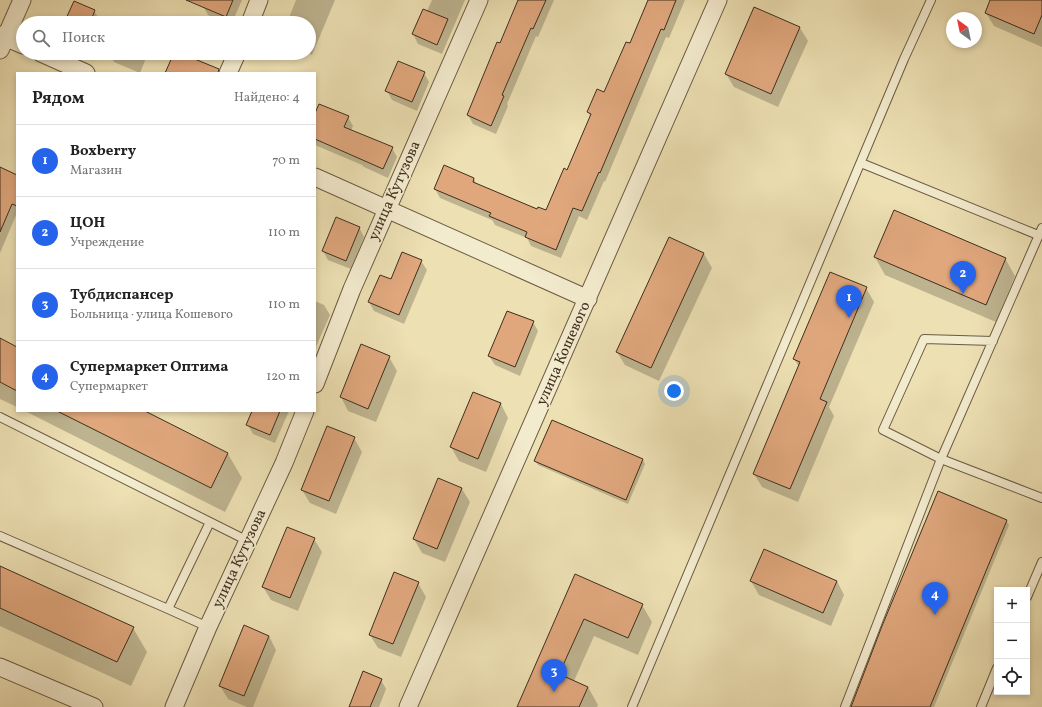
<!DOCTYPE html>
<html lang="ru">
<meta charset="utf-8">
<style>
:root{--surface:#fff;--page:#f2f2f2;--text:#222;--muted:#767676;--line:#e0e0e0;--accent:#2563eb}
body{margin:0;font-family:Vollkorn,serif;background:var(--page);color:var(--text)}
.controls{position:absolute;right:12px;bottom:12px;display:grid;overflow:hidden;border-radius:0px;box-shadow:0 2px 6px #0003}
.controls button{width:36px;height:36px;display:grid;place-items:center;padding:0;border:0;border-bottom:1px solid var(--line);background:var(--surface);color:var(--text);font:20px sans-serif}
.compass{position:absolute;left:946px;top:12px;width:36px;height:36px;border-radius:50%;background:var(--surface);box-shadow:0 2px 6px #0003;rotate:327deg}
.you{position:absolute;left:674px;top:391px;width:14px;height:14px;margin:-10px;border:3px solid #fff;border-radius:50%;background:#1a73e8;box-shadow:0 0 0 6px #1a73e833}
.badge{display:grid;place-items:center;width:26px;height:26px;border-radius:50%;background:var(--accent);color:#fff;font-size:13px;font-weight:700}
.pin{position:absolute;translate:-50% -33px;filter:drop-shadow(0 1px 2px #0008)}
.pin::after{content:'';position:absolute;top:21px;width:14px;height:12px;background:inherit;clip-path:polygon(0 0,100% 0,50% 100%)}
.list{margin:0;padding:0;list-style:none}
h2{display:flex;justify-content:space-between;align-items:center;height:52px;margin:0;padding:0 16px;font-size:17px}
h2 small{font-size:13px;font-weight:400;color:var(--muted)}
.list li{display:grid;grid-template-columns:26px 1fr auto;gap:12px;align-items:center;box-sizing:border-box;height:72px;padding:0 16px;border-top:1px solid var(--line)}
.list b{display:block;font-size:15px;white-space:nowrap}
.list p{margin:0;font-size:13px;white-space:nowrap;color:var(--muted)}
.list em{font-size:13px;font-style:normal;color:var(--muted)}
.icon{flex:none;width:22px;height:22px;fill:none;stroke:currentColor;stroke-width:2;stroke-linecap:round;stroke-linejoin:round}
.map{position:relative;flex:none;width:1042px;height:707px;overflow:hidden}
.search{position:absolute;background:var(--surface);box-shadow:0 2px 6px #0003;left:16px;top:16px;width:300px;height:44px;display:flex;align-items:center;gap:10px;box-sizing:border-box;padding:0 14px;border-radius:22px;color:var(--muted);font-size:15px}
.panel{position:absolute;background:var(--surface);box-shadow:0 2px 6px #0003;left:16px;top:72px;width:300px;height:340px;border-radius:0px}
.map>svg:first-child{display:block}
.shadow{fill:#0003}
.building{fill:#e0a77d;stroke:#3e2f1e}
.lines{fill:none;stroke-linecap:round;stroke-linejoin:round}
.service-casing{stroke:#6a5b43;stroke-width:10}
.minor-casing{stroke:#6a5b43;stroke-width:19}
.service{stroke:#f3ebce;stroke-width:8}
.minor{stroke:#f3ebce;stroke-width:17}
.labels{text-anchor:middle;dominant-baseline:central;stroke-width:3.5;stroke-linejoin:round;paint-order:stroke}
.street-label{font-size:15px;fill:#3e2f1e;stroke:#f3ebce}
</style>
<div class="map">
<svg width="1042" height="707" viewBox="0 0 1042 707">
<rect width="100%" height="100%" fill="#ede0b3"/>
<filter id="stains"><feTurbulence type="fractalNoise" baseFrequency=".005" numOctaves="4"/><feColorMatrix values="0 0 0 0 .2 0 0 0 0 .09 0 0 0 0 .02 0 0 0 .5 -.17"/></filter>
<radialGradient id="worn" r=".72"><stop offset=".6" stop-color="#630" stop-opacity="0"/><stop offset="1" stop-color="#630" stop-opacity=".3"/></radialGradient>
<path class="shadow" d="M205 0H242L232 23H226L208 15 203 6Z
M296 0H335L312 55 308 53 309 23H287Z
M432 0H465L442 54 418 44 413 34 427 11Z
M519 0H554L538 37 536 36 507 104 508 106 496 134 473 124 468 115Z
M649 0H685L669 38 666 37 605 182 604 181 587 220 579 216 561 258 531 246 527 238 495 225 492 220 440 198 435 189 444 167 474 179 477 185 537 210 546 211 568 171 591 117 588 112 605 93 630 45Z
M991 0H1042V47L994 26 986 13Z
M755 8 800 28 808 41 778 107 734 87 726 74Z
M94 11 100 20 99 22 102 23H65Z
M103 53H148L140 73 114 62 111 56Z
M424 73 429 82 417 111 392 100 387 91Z
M315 116 348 117 353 126 351 131 392 148 397 157 388 178 364 167 362 165 315 145Z
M0 174 17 176V213L0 253Z
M359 227 364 237 351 269 328 260 323 251Z
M669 238 704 254 712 268 659 381 625 365 617 352Z
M875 257 1005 258 1015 276 996 322 885 275Z
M421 261 427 270 404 324 374 311 369 302 391 281Z
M866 288 874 302 829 407 834 416 798 502 762 487 754 474 799 367 794 359Z
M315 301 324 305 330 315 315 349Z
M533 322 538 331 520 376 495 365 489 356Z
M0 339 17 348V407L0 399Z
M362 346 389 357 397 371 376 422 348 411 341 397Z
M473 393 501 404 508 418 486 472 459 461 451 447Z
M25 411H142L228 454 242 478 225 512Z
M253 411H289L275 443 253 434 248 425Z
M354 438 362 452 336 514 310 503 302 490Z
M643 460 645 464 628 504 538 465 535 461Z
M462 489 470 502 445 562 422 553 414 539Z
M1006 520 1009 525 934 707H852Z
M314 539 322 552 298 611 271 600 263 587Z
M765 550 837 581 844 595 831 626 759 595 751 581Z
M0 567 133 628 147 652 131 686 0 626Z
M576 575 642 605 652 622 638 655 594 636 574 681 588 687 598 705 597 707H518Z
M418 583 426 597 401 657 378 648 370 635Z
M269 636 276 650 253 707H247L228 699 220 686Z
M381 680 386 689 379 707H350Z"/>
<path class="building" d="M186 0H233L226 17Z
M518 0H546L533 29 531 28 502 95 504 96 491 126 467 115 497 42 500 43Z
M648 0H676L664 30 661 29 600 173 599 172 582 211 573 208 556 250 525 237 527 232 489 216 491 213 434 189 444 165 474 178 473 182 537 209 538 207 546 210 564 168 567 170 591 114 587 112 597 89 604 92 626 42 630 43Z
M990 0H1042V15L1034 34 985 13Z
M74 1 95 10 90 23H64Z
M754 7 800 27 771 94 725 74Z
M423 9 448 19 437 45 412 34Z
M174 53H180L219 69 218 73H165Z
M398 61 425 72 412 102 385 91Z
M319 104 349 116 344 127 393 147 383 169 315 139V113Z
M0 167 17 175V206L12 204 0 232Z
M894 210 1006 258 986 305 874 257Z
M336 217 360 227 346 261 322 251Z
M669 237 704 253 651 368 616 352Z
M402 252 422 260 399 315 368 302 380 275 391 279Z
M830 272 867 287 820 399 827 402 790 489 753 474 800 362 793 359Z
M507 311 534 321 515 367 488 356Z
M0 338 17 347V391L0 382Z
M361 344 390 356 368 409 340 397Z
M473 392 501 403 478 459 450 447Z
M57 411H145L228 453 211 488Z
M252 411H280L270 435 246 425Z
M552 420 643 459 626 500 534 461Z
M327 426 355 437 329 501 301 490Z
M438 478 462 488 437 549 413 539Z
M938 491 1007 520 930 707H851L882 626Z
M287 527 315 538 290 598 262 587Z
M764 549 837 581 823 613 750 581Z
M0 566 134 627 117 662 0 608Z
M394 572 419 582 393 644 369 635Z
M575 574 643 604 628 638 584 619 559 674 588 687 579 707H517Z
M244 625 269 636 244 696 219 686Z
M363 671 382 679 370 707H349Z"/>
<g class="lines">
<defs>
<path id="service" d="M861 163 1038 235
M993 341 924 339 883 430 941 459 1042 498
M0 417 248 541
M0 536 168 609 208 627
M1027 597 1042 562
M168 609 210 522
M632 707 904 59 931 0
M845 707 941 459 1042 228
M981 707 997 668"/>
<path id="minor" d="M250 23 259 0
M0 35 23 45
M0 50 22 0
M41 53 86 73
M228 73 237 53
M315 177 588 299
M315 384 352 289 479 0
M0 667 94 707
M174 707 208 627 284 463 305 411
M408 707 718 0"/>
</defs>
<use href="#service" class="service-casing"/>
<use href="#minor" class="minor-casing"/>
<use href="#service" class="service"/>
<use href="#minor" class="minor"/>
</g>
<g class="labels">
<g class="street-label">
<text transform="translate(395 191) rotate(-66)">улица Кутузова</text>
<text transform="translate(564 354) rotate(-66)">улица Кошевого</text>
<text transform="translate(240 559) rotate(-65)">улица Кутузова</text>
</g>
</g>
<rect width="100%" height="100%" filter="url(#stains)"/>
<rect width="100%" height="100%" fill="url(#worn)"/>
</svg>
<div class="controls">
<button>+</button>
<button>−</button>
<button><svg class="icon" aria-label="locate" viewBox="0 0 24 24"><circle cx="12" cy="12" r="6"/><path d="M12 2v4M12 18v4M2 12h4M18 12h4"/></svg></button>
</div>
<svg class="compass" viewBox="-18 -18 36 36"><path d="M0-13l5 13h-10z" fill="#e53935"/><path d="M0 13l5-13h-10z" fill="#767676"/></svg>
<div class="you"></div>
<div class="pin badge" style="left:849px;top:318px">1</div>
<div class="pin badge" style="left:963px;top:294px">2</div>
<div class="pin badge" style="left:554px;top:692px">3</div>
<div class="pin badge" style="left:935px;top:615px">4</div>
<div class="search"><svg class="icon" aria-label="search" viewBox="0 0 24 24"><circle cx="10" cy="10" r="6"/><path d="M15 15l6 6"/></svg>Поиск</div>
<section class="panel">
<h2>Рядом<small>Найдено: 4</small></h2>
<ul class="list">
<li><span class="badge">1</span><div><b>Boxberry</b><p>Магазин</p></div><em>70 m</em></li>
<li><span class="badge">2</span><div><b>ЦОН</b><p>Учреждение</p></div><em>110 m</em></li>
<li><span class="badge">3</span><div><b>Тубдиспансер</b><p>Больница · улица Кошевого</p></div><em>110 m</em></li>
<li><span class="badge">4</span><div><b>Супермаркет Оптима</b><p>Супермаркет</p></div><em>120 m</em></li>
</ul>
</section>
</div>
